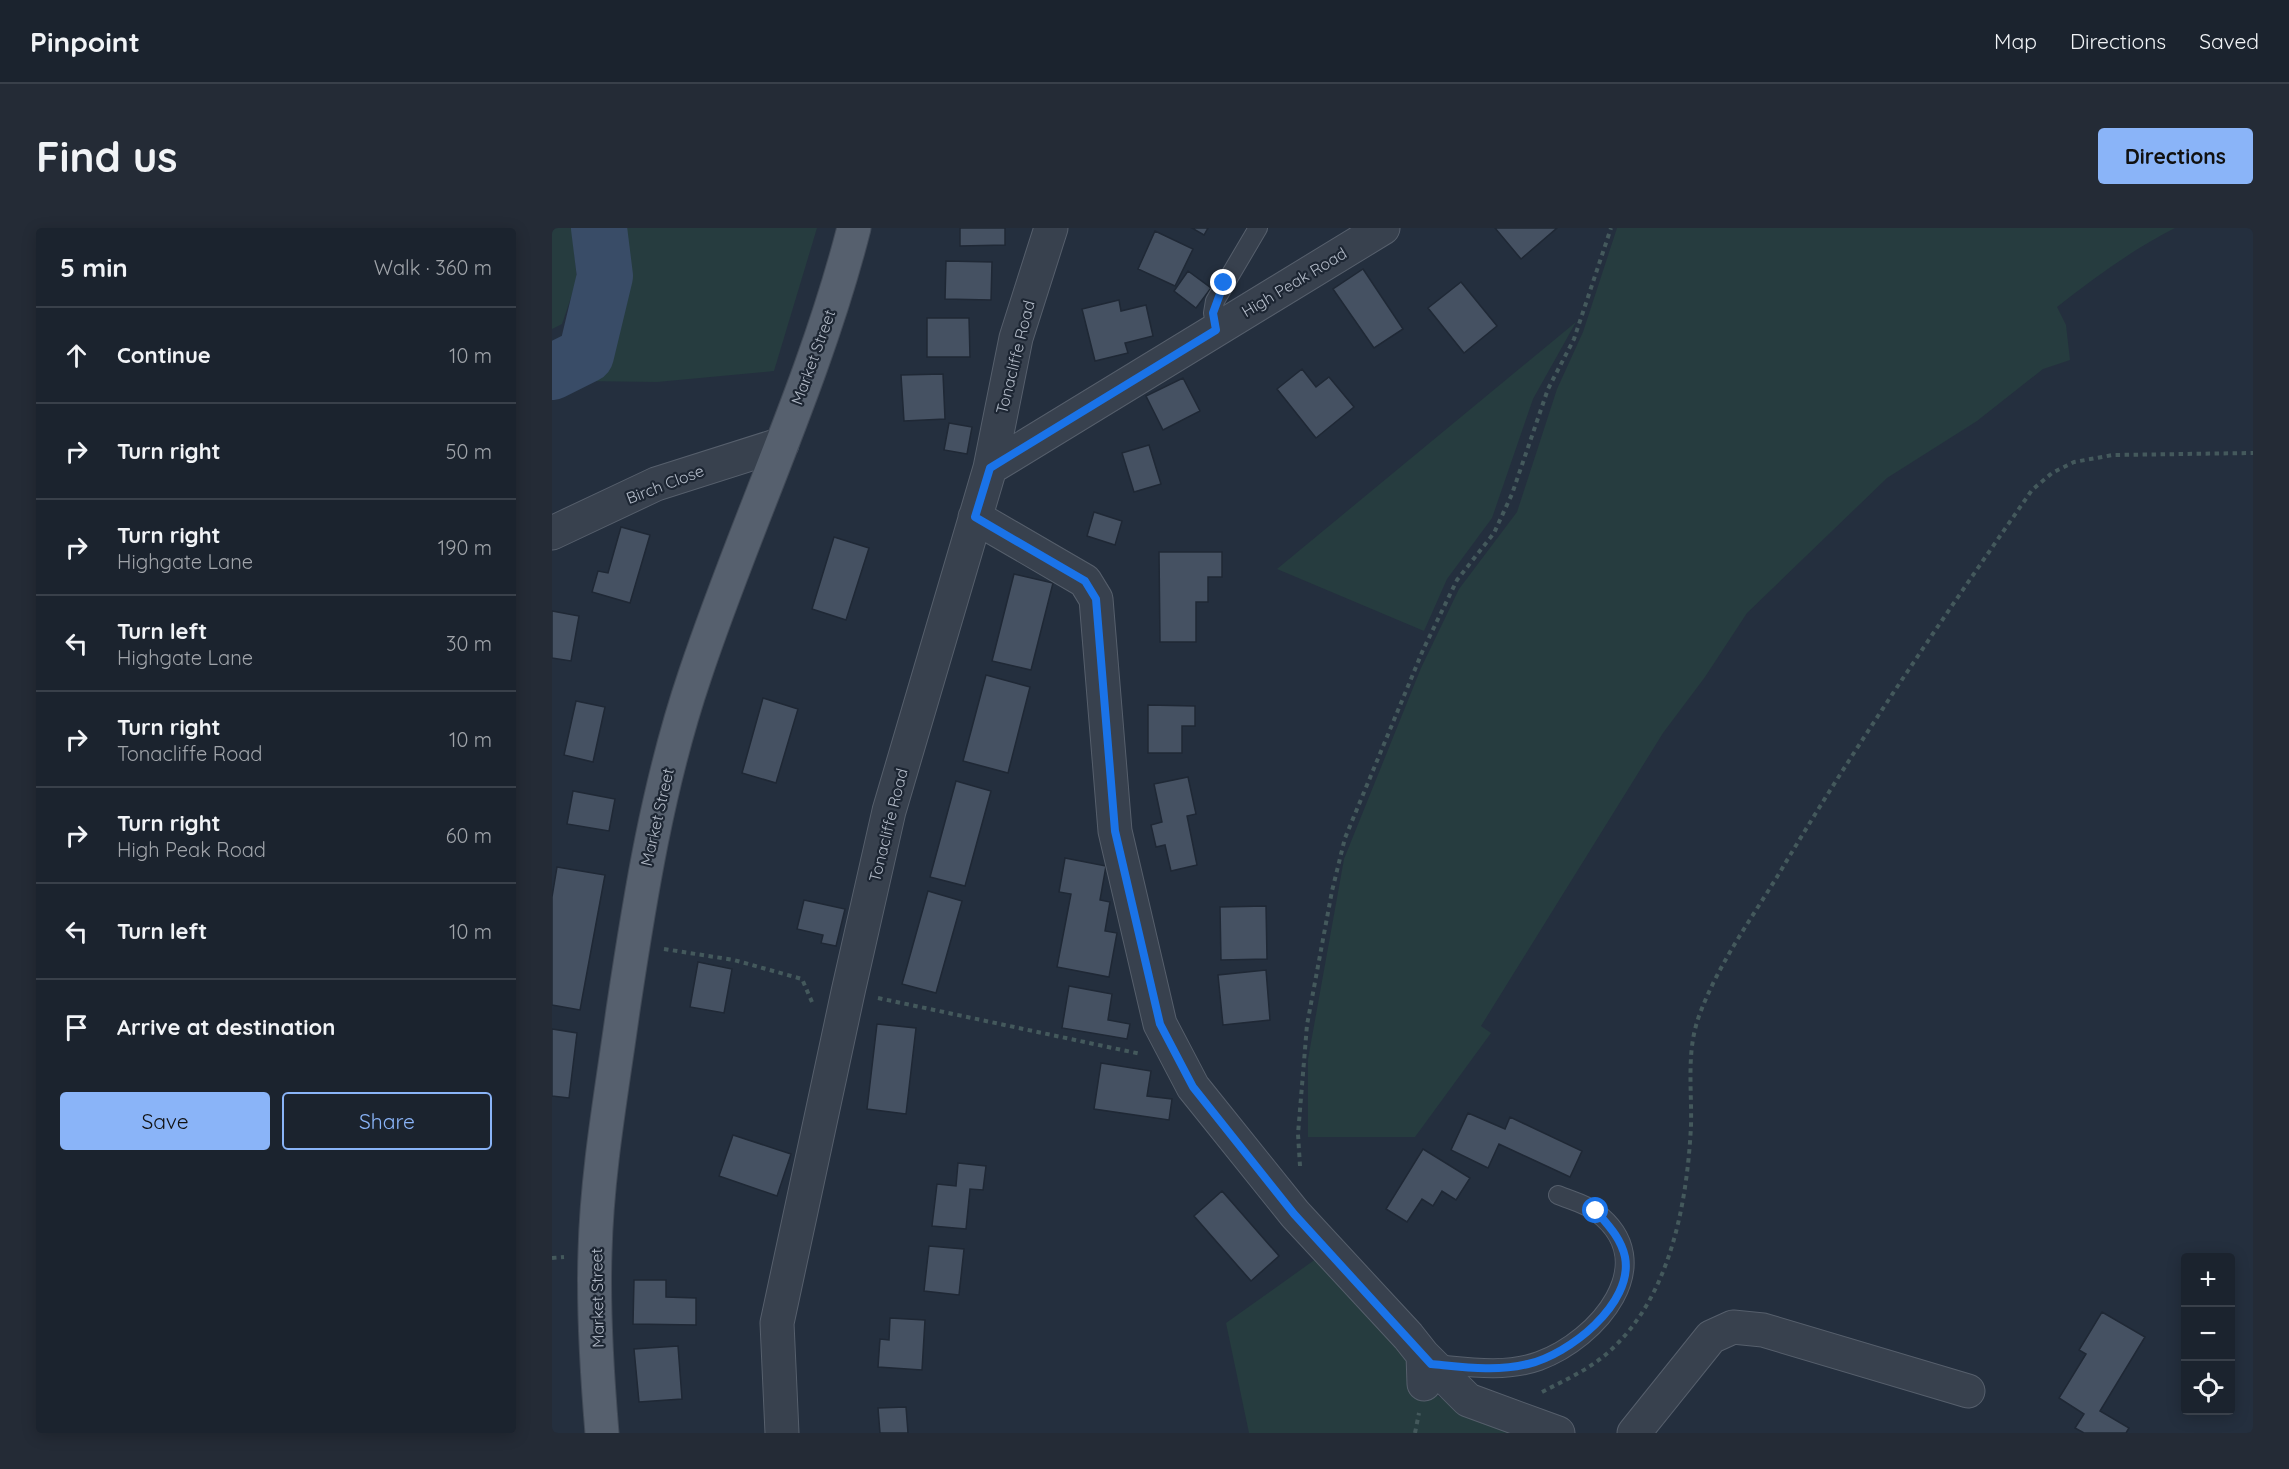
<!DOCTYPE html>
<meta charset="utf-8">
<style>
:root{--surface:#1b232e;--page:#242b36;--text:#f1f3f6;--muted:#a0a4aa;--line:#39404a;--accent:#8ab4f8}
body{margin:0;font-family:Quicksand,sans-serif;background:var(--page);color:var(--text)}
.controls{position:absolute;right:18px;bottom:18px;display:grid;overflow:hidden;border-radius:6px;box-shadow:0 3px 15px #0003}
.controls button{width:54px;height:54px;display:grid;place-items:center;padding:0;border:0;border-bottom:2px solid var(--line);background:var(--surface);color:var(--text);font:30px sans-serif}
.stop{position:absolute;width:18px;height:18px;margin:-14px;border:4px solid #1a73e8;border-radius:50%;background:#fff}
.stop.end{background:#1a73e8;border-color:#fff;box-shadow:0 2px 6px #0008}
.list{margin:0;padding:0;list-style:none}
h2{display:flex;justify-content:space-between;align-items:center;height:78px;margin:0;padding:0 24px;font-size:26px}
h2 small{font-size:20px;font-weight:400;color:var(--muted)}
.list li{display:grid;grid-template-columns:39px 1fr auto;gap:18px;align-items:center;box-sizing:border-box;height:96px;padding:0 24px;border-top:2px solid var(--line)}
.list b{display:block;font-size:22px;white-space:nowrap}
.list p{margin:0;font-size:20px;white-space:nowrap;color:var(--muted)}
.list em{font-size:20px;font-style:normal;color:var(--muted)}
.actions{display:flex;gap:12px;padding:18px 24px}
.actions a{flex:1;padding:14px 0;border:2px solid var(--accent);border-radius:6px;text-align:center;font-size:21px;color:var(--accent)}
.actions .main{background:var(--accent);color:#111}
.icon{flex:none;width:33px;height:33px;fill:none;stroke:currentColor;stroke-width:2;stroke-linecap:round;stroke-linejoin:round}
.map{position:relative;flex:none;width:1701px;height:1205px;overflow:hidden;border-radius:6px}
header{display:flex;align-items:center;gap:36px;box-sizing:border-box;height:84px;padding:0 30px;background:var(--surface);border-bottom:2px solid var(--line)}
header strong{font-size:28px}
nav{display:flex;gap:33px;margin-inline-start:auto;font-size:21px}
.intro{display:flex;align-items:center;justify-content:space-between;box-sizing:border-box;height:144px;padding:0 36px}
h1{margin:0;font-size:42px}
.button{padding:15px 27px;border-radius:6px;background:var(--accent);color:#111;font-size:21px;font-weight:700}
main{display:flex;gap:36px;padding:0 36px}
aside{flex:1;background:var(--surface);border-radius:6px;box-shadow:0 3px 15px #0003}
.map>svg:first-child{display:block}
.green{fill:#263c3f}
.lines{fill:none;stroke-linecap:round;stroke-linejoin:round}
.river{stroke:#394c67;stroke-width:56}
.building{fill:#455162;stroke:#1f2835;stroke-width:1.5}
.lane-casing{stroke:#565f6c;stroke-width:20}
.street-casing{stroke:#565f6c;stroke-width:35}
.primary-casing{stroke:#414a57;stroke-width:35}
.path{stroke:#44595c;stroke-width:4;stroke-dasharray:4.5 4.5;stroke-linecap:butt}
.lane{stroke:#38414e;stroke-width:18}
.street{stroke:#38414e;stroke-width:33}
.primary{stroke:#56606e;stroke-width:33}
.route{stroke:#1a73e8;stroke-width:8}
.labels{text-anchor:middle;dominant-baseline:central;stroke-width:4.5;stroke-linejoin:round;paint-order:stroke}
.street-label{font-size:16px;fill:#b4bcc9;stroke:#1d2633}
</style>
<header>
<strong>Pinpoint</strong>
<nav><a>Map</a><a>Directions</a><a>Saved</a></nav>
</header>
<div class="intro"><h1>Find us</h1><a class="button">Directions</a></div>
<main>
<aside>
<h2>5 min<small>Walk · 360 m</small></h2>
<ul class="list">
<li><svg class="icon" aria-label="ahead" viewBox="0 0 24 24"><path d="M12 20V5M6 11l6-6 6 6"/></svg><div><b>Continue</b></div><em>10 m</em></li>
<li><svg class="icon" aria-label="right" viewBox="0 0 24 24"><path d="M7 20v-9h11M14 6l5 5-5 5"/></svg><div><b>Turn right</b></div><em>50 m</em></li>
<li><svg class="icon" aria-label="right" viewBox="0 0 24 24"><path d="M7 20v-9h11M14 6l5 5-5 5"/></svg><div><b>Turn right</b><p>Highgate Lane</p></div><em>190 m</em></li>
<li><svg class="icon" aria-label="left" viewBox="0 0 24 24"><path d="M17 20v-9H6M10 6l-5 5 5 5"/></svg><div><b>Turn left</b><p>Highgate Lane</p></div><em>30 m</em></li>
<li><svg class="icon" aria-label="right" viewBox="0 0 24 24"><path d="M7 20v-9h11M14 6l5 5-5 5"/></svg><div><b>Turn right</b><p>Tonacliffe Road</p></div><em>10 m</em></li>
<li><svg class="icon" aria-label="right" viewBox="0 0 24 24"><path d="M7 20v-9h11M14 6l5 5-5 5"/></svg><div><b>Turn right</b><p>High Peak Road</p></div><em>60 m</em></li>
<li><svg class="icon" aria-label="left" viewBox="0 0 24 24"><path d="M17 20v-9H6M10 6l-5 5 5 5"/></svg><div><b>Turn left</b></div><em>10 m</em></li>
<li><svg class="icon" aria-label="arrive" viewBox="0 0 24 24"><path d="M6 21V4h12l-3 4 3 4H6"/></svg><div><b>Arrive at destination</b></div></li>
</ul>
<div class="actions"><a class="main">Save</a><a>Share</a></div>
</aside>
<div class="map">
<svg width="1701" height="1205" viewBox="0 0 1701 1205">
<rect width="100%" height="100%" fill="#242f3e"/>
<path class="green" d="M0 0H20L25 52 10 96 0 101Z
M59 0H265L222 143 105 154 29 153 53 107 65 35Z
M1065 0H1623C1580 22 1543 49 1505 79L1514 97 1518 132 1491 141 1425 193 1335 250 1195 385 1153 449 1111 505 929 798 939 805 863 909H756V831L792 631 869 440 907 361 965 284 1005 161 1031 104Z
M1024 94 981 171 940 290 895 351 872 403 725 341Z
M768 1028 887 1169 977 1205H697L674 1095Z"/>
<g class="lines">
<path class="river" d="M0 144 34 127 53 48 47 0"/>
</g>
<path class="building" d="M408 0H453V17L408 18Z
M640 0H656L652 7Z
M943 0H1005L969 31Z
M603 3 641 21 623 58 586 41Z
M394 33 440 34 439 72 393 71Z
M811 41 851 101 822 120 781 61Z
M636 43 659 60 644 80 622 63Z
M909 54 945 98 912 125 876 80Z
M567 72 569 83 594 77 601 108 573 115 576 125 543 133 530 81Z
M375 90H417L418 129H375Z
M750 141 764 159 777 149 802 179 764 210 725 161Z
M391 146 393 191 352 193 349 147Z
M631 150 648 183 611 202 594 168Z
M397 195 420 199 415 226 392 222Z
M597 217 609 256 582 264 570 225Z
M542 284 570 293 563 317 535 308Z
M69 299 98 307 78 375 40 364 46 343 56 345Z
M282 309 317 320 294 392 260 381Z
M607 324H670V349H656V374H644V414H608Z
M462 346 501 355 479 442 440 433Z
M0 383 27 388 19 433 0 430Z
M434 447 478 459 456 545 411 533Z
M211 470 246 481 224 555 190 545Z
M24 473 53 479 41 534 12 527Z
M596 477 643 478V498H630V525H596Z
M636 549 644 586 635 588 645 637 619 643 613 617 604 619 599 597 610 594 602 556Z
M404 553 439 563 413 658 378 649Z
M21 563 63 571 57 603 15 596Z
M513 630 554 638 548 672 558 674 553 703 565 705 557 749 505 739 519 666 507 664Z
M5 639 53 647 28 782 0 777V669Z
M376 663 410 673 384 765 350 756Z
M252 672 293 681 284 718 269 715 271 707 245 701Z
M714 678 715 731 669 732 668 679Z
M146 734 180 741 172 785 138 779Z
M714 742 718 792 671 797 666 747Z
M517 758 560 766 556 792 578 796 575 811 510 800Z
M325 796 364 800 354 886 315 881Z
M0 801 25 805 17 870 0 868Z
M549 835 599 843 595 868 620 871 617 892 542 881Z
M916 885 953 901 958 889 1030 923 1018 949 947 916 936 940 899 922Z
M181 907 239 926 225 968 167 948Z
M871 921 918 950 904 972 890 963 881 978 870 971 855 994 834 981Z
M406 935 434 938 431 962 418 961 414 1001 380 998 385 956 404 958Z
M670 963 727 1028 699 1053 642 988Z
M377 1018 412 1021 407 1067 372 1063Z
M82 1052H114V1069L144 1070V1097L81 1096Z
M1550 1084 1593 1109 1548 1183 1577 1200 1574 1205H1532L1523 1200 1532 1186 1507 1170 1534 1126 1527 1122Z
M338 1090 373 1092 370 1142 326 1139 328 1111 337 1112Z
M126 1118 130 1171 87 1174 82 1121Z
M354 1179 356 1205H328L326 1180Z"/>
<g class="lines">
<defs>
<path id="lane" d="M664 102 661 85 663 73 706 0
M882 1136C916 1139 954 1145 987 1133 1045 1112 1112 1035 1044 984 1034 976 1018 972 1006 967"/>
<path id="street" d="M438 240 831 0
M423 289 533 353 544 371 563 603 608 796 641 859 743 986 856 1108 871 1127 872 1156
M0 305 104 256 230 216
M871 1127 916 1172 1006 1205
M230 1205 225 1095 296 764 337 583 438 240 464 110 499 0
M1082 1205 1159 1109 1181 1099 1211 1102 1416 1163"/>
<path id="primary" d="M50 1205C45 1146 41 1084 43 1024 45 943 60 862 71 782 88 669 106 556 143 447 193 297 263 153 302 0"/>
</defs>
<use href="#lane" class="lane-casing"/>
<use href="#street" class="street-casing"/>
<use href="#primary" class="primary-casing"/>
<path class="path" d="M112 721 182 732 250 751 260 774
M326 770 589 826
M748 938 746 906 755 797 780 663 793 610 871 422 905 352 942 305 960 266 996 161 1022 111 1059 0
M0 1030 12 1029
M990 1164C1015 1151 1041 1140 1062 1119 1119 1064 1135 975 1139 898 1140 861 1134 824 1147 788 1166 736 1200 690 1228 644 1306 513 1393 387 1480 262L1500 245 1522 234 1561 227 1701 225
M863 1205 867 1185"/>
<use href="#lane" class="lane"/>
<use href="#street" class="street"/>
<use href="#primary" class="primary"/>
</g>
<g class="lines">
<path class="route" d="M672 55 661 85 664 102 438 240 423 289 533 353 544 371 563 603 608 796 641 859 742 986 879 1136C911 1139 944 1144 976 1136 1016 1127 1082 1076 1073 1029 1069 1010 1056 997 1044 983"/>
</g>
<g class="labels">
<g class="street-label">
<text transform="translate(742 54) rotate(-31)">High Peak Road</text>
<text transform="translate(261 129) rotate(-70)">Market Street</text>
<text transform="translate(463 129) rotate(-76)">Tonacliffe Road</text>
<text transform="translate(113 256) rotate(-21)">Birch Close</text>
<text transform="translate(105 589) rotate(-77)">Market Street</text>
<text transform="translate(336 597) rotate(-76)">Tonacliffe Road</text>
<text transform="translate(45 1070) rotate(-91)">Market Street</text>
</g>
</g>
</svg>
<div class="controls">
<button>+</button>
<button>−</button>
<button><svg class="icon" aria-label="locate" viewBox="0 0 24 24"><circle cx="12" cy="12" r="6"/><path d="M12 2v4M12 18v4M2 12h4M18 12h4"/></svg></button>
</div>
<div class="stop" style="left:1044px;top:983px"></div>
<div class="stop end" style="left:672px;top:55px"></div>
</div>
</main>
